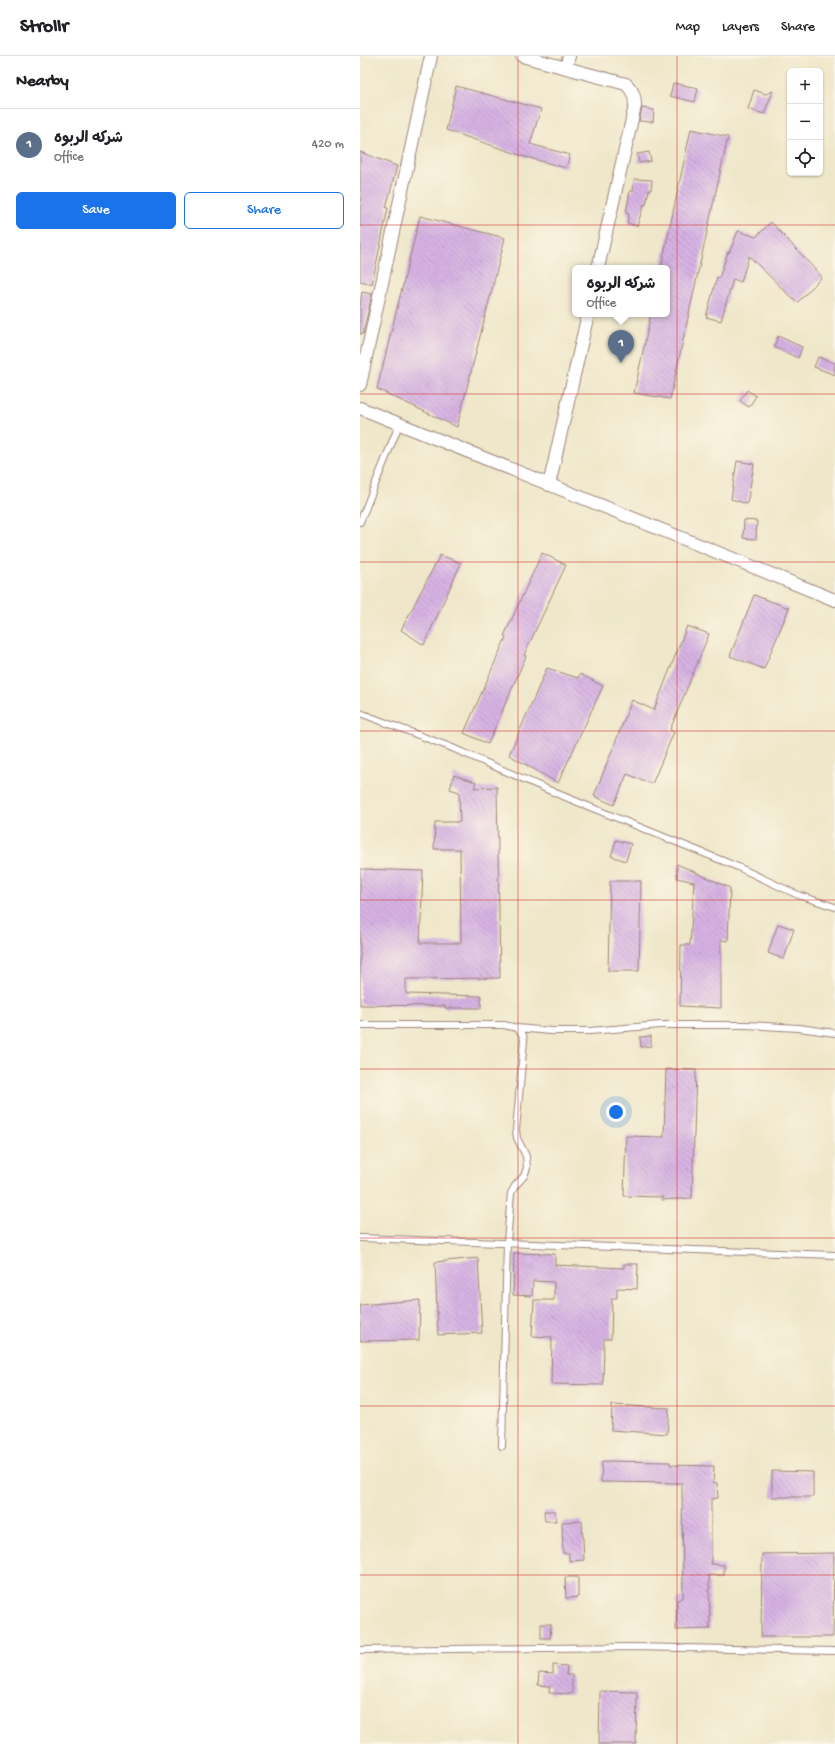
<!DOCTYPE html>
<meta charset="utf-8">
<style>
:root{--surface:#fff;--page:#f6f6f6;--text:#202124;--muted:#757577;--line:#e0e0e0;--accent:#1a73e8}
body{margin:0;font-family:"Gochi Hand","Playpen Sans Arabic",sans-serif;background:var(--page);color:var(--text)}
.controls{position:absolute;right:12px;top:12px;display:grid;overflow:hidden;border-radius:6px;box-shadow:0 1px 3px #0004}
.controls button{width:36px;height:36px;display:grid;place-items:center;padding:0;border:0;border-bottom:1px solid var(--line);background:var(--surface);color:var(--text);font:20px sans-serif}
.you{position:absolute;left:256px;top:1056px;width:14px;height:14px;margin:-10px;border:3px solid #fff;border-radius:50%;background:#1a73e8;box-shadow:0 0 0 6px #1a73e833}
.badge{display:grid;place-items:center;width:26px;height:26px;border-radius:50%;background:var(--accent);color:#fff;font-size:13px;font-weight:700}
.pin{position:absolute;translate:-50% -33px;filter:drop-shadow(0 1px 2px #0008)}
.pin::after{content:'';position:absolute;top:21px;width:14px;height:12px;background:inherit;clip-path:polygon(0 0,100% 0,50% 100%)}
.popup{position:absolute;left:212px;top:209px;width:98px;height:52px;box-sizing:border-box;display:grid;place-content:center;border-radius:6px;background:var(--surface);filter:drop-shadow(0 1px 3px #0005);font-size:13px;white-space:nowrap;color:var(--muted)}
.popup b{font-size:15px;color:var(--text)}
.popup::after{content:'';position:absolute;left:50%;top:100%;margin-left:-8px;border:8px solid transparent;border-top-color:var(--surface)}
.list{margin:0;padding:0;list-style:none}
h2{display:flex;justify-content:space-between;align-items:center;height:52px;margin:0;padding:0 16px;font-size:17px}
h2 small{font-size:13px;font-weight:400;color:var(--muted)}
.list li{display:grid;grid-template-columns:26px 1fr auto;gap:12px;align-items:center;box-sizing:border-box;height:72px;padding:0 16px;border-top:1px solid var(--line)}
.list b{display:block;font-size:15px;white-space:nowrap}
.list p{margin:0;font-size:13px;white-space:nowrap;color:var(--muted)}
.list em{font-size:13px;font-style:normal;color:var(--muted)}
.actions{display:flex;gap:8px;padding:12px 16px}
.actions a{flex:1;padding:9px 0;border:1px solid var(--accent);border-radius:6px;text-align:center;font-size:14px;color:var(--accent)}
.actions .main{background:var(--accent);color:#fff}
.icon{flex:none;width:22px;height:22px;fill:none;stroke:currentColor;stroke-width:2;stroke-linecap:round;stroke-linejoin:round}
.map{position:relative;flex:none;width:475px;height:1688px;overflow:hidden}
header{display:flex;align-items:center;gap:24px;box-sizing:border-box;height:56px;padding:0 20px;background:var(--surface);border-bottom:1px solid var(--line)}
header strong{font-size:19px}
nav{display:flex;gap:22px;margin-inline-start:auto;font-size:14px}
main{display:flex}
aside{flex:1;background:var(--surface)}
.map>svg:first-child{display:block}
.building{fill:url(#building-back-hatch)}
.lines{fill:none;stroke-linecap:round;stroke-linejoin:round}
.service-casing{stroke:#9c837a;stroke-width:8}
.minor-casing{stroke:#9c837a;stroke-width:14}
.service{stroke:#fff;stroke-width:6}
.minor{stroke:#fff;stroke-width:12}
.grid{fill:none;stroke:#d62828;stroke-width:1;stroke-opacity:0.55}
</style>
<header>
<strong>Strollr</strong>
<nav><a>Map</a><a>Layers</a><a>Share</a></nav>
</header>
<main>
<aside>
<h2>Nearby<small></small></h2>
<ul class="list">
<li><span class="badge" style="background:#5c6f8a">1</span><div><b>شركه الربوه</b><p>Office</p></div><em>420 m</em></li>
</ul>
<div class="actions"><a class="main">Save</a><a>Share</a></div>
</aside>
<div class="map">
<svg width="475" height="1688" viewBox="0 0 475 1688">
<defs>
<pattern id="building-back-hatch" width="6" height="6" patternUnits="userSpaceOnUse"><rect width="6" height="6" fill="#d7b3e4"/><path d="M-1 5l2 2M0 0l6 6M5-1l2 2" fill="none" stroke="#b091b9"/></pattern>
</defs>
<rect width="100%" height="100%" fill="#fcf5e5"/>
<filter id="ink" filterUnits="userSpaceOnUse"><feTurbulence type="fractalNoise" baseFrequency=".025" numOctaves="2"/><feDisplacementMap in="SourceGraphic" scale="8" xChannelSelector="R" yChannelSelector="G"/><feConvolveMatrix kernelMatrix="1 2 1 2 8 2 1 2 1" color-interpolation-filters="sRGB"/></filter>
<filter id="wash" filterUnits="userSpaceOnUse"><feTurbulence type="fractalNoise" baseFrequency=".012" numOctaves="4" result="noise"/><feDisplacementMap in="SourceGraphic" scale="16" xChannelSelector="R" yChannelSelector="G"/><feGaussianBlur stdDeviation="0.9" result="paint"/><feColorMatrix in="noise" values="0 0 0 0 0 0 0 0 0 0 0 0 0 0 0 0 0 1.4 0 .05"/><feComposite in="paint" operator="in"/></filter>
<g filter="url(#wash)">
<rect width="100%" height="100%" fill="#eee7c9"/>
<g id="blocks">
<path class="building" d="M313 27 338 32 335 46 310 40Z
M96 30 181 53 170 88 210 99 206 112 166 101 86 74Z
M394 34 406 38 413 35 404 58 388 53Z
M282 52 294 54 293 66 279 65Z
M331 73 368 81 310 343 274 337 291 258H307V212H301Z
M0 96 37 110 26 152H28L12 228 0 225Z
M289 96 291 105 279 107 277 98Z
M274 123 292 124 291 134H289L286 149 284 148 277 170 267 167 269 158 266 157 270 135H273Z
M60 160 145 182 97 371 17 333Z
M411 166 462 221 437 247 389 200 381 226 373 223 361 265 346 261 357 221 359 222 368 196 369 197 378 175 396 181Z
M2 236 12 238 3 278H0V250Z
M418 280 442 291 438 302 414 291Z
M458 301 475 307V319L454 311Z
M387 334 396 340 389 351 380 345Z
M377 405 394 408 387 448 371 443Z
M384 464 397 465 396 483 383 482Z
M182 497 206 509 164 599 166 600 128 688 104 677 146 581 144 580Z
M80 499 101 507 64 589 41 574Z
M394 539 429 552 404 613 370 600Z
M327 570 349 578 310 674 314 676 292 728 267 718 254 749 234 740 272 644 294 654Z
M187 612 218 622 220 618 243 630 198 727 149 699Z
M94 719 116 726 114 732 137 731 140 922 46 923V938L121 940V952H85V950L0 949V813L63 815 60 887H101L100 793H74L75 766H100L99 736 90 733Z
M256 784 271 788 266 805 251 800Z
M317 808 370 832 368 885 361 884V952L320 950 321 889H330L334 826 317 822Z
M250 825H281L279 915H248Z
M418 868 434 873 424 903 408 897Z
M291 980V990L281 991 280 981Z
M306 1013 336 1014 332 1142 302 1144 303 1141 264 1140 266 1080 304 1081Z
M154 1197 195 1198V1209L264 1212V1208H278L277 1233 257 1232V1242H252L251 1283H244L243 1329 191 1328 192 1281 172 1280 174 1244H194V1226L173 1225 172 1240 153 1239Z
M118 1202 122 1277 78 1279 75 1206Z
M60 1244 59 1284 0 1285V1249Z
M252 1349 309 1352 307 1378 251 1374Z
M242 1405 310 1406V1409L354 1410 353 1426 357 1427 358 1442 351 1443V1508L364 1509V1519H349L350 1573 316 1574 317 1544 323 1542 322 1427 241 1426Z
M412 1415 453 1416V1441H412Z
M184 1455H195L196 1465H185Z
M222 1465 224 1504 209 1505V1497H203L202 1466Z
M474 1497 473 1581H401L402 1498Z
M205 1521H218V1541L206 1542Z
M181 1568H191L190 1582H181Z
M193 1609 207 1610 206 1619H212V1638L189 1637 190 1630 178 1629 179 1617 193 1618Z
M240 1635 277 1636 276 1688H239Z"/>
</g>
</g>
<g filter="url(#ink)">
<use href="#blocks" fill-opacity="0" stroke="#9c837a" stroke-width="1"/>
<g class="lines">
<defs>
<path id="service" d="M0 466 39 369
M0 657 90 691 198 738 378 811 438 839 475 851
M0 969H144L157 972 163 979 164 984 156 1074 157 1082 166 1100 167 1112 164 1120 155 1130 151 1137 147 1186 142 1390
M157 972 191 975H230L300 969H386L439 972 475 977
M0 1182 475 1199
M0 1594 271 1591 475 1595"/>
<path id="minor" d="M162 0 206 12 209 0
M206 12 266 28C273 35 275 40 275 50L238 212
M0 329 71 0
M0 352 475 544
M189 429 228 258"/>
</defs>
<use href="#service" class="service-casing"/>
<use href="#minor" class="minor-casing"/>
<use href="#service" class="service"/>
<use href="#minor" class="minor"/>
</g>
</g>
<path class="grid" d="M158 0V1688M317 0V1688M0 169H475M0 338H475M0 506H475M0 675H475M0 844H475M0 1013H475M0 1182H475M0 1350H475M0 1519H475"/>
</svg>
<div class="controls">
<button>+</button>
<button>−</button>
<button><svg class="icon" aria-label="locate" viewBox="0 0 24 24"><circle cx="12" cy="12" r="6"/><path d="M12 2v4M12 18v4M2 12h4M18 12h4"/></svg></button>
</div>
<div class="you"></div>
<div class="pin badge" style="left:261px;top:307px;background:#5c6f8a">1</div>
<div class="popup"><b>شركه الربوه</b>Office</div>
</div>
</main>
